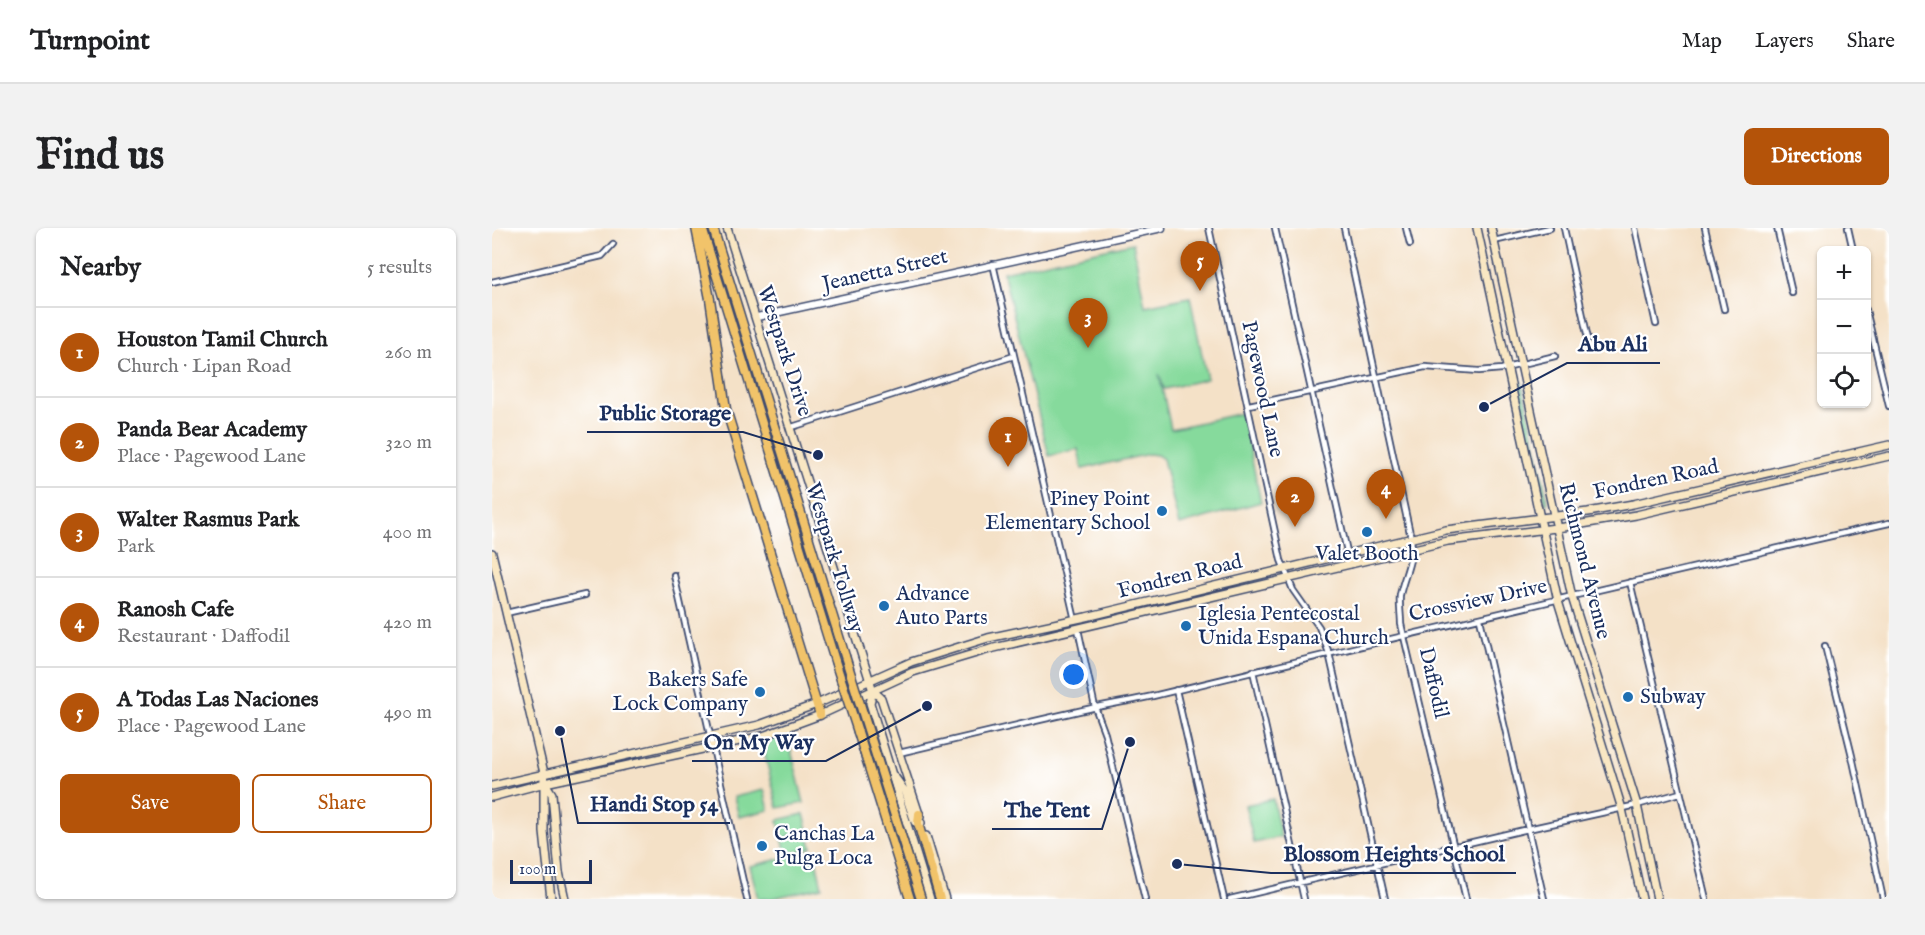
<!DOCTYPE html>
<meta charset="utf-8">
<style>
:root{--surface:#fff;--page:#f2f2f2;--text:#202124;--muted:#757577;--line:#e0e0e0;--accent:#b45309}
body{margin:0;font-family:"IM FELL English",serif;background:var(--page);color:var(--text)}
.controls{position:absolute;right:18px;top:18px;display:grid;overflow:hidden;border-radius:9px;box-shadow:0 2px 4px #0004}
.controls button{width:54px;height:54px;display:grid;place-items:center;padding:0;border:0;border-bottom:2px solid var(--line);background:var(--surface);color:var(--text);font:30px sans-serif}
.scale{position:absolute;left:18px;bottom:15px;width:82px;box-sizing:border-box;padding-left:6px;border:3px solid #1b2f5e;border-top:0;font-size:16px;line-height:21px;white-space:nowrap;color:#1b2f5e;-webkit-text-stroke:4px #fff;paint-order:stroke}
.you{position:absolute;left:582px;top:447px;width:21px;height:21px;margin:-15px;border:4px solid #fff;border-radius:50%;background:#1a73e8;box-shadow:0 0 0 9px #1a73e833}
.badge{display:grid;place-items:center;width:39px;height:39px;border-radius:50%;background:var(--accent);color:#fff;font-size:20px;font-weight:700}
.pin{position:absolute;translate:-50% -50px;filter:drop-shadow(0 2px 3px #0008)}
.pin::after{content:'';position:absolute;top:32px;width:21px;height:18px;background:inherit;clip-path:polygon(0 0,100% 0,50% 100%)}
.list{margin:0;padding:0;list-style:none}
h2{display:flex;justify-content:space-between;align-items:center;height:78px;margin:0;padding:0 24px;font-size:26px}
h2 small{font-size:20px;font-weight:400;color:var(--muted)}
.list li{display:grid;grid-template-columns:39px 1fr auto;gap:18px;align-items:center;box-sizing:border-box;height:90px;padding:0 24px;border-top:2px solid var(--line)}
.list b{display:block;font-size:22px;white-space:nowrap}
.list p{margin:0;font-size:20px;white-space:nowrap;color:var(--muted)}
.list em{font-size:20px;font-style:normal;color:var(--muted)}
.actions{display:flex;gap:12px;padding:18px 24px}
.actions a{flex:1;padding:14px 0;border:2px solid var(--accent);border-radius:9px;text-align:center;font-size:21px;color:var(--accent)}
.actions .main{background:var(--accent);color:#fff}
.icon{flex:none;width:33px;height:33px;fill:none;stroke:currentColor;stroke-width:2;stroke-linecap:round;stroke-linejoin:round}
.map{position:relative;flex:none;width:1397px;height:671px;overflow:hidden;border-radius:9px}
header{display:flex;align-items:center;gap:36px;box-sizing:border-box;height:84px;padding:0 30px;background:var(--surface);border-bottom:2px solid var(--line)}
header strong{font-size:28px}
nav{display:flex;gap:33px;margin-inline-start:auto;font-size:21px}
.intro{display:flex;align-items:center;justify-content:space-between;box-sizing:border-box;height:144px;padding:0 36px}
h1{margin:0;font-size:42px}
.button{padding:15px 27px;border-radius:9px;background:var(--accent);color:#fff;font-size:21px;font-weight:700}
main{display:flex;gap:36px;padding:0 36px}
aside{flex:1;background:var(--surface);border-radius:9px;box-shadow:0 2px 4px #0004}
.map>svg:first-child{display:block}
.green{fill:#86da9c;stroke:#50847d;stroke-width:1.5}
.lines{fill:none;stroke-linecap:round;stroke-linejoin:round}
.minor-casing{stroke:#3c4a6e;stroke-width:8}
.tertiary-casing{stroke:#3c4a6e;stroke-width:9}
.secondary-casing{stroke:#3c4a6e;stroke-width:10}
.motorway-casing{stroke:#3c4a6e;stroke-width:11}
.minor{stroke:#fff;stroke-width:4.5}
.tertiary{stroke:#fff;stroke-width:6}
.secondary{stroke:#f9e7c3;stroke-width:7}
.motorway{stroke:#f1c36a;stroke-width:8}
.motorway-bridge-casing{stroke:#3c4a6e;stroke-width:11;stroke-linecap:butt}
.motorway-bridge{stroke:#f1c36a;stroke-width:8}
.poi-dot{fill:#1f6fb2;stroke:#fff;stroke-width:2}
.labels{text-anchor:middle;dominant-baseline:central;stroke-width:4.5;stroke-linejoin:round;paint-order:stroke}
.street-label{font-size:21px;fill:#1b2f5e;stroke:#fff}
.poi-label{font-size:21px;fill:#1b2f5e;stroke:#fff;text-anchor:start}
.leader{fill:none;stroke:#1b2f5e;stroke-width:2}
.callout-dot{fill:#1b2f5e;stroke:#fff;stroke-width:2}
.callout-label{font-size:22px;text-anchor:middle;font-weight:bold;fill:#1b2f5e;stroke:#fff;stroke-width:4.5;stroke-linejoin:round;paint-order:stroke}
</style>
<header>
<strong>Turnpoint</strong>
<nav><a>Map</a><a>Layers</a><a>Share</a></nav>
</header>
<div class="intro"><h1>Find us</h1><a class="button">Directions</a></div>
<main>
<aside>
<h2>Nearby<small>5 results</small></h2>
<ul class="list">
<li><span class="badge">1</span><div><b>Houston Tamil Church</b><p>Church · Lipan Road</p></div><em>260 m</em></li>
<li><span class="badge">2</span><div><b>Panda Bear Academy</b><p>Place · Pagewood Lane</p></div><em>320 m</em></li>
<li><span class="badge">3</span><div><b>Walter Rasmus Park</b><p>Park</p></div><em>400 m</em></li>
<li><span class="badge">4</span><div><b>Ranosh Cafe</b><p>Restaurant · Daffodil</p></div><em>420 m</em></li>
<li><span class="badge">5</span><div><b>A Todas Las Naciones</b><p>Place · Pagewood Lane</p></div><em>490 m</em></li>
</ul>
<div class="actions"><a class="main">Save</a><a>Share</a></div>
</aside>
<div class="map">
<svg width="1397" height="671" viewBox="0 0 1397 671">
<rect width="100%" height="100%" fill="#fff"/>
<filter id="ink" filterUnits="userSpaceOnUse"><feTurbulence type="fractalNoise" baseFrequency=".0167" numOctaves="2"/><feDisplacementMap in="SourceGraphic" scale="12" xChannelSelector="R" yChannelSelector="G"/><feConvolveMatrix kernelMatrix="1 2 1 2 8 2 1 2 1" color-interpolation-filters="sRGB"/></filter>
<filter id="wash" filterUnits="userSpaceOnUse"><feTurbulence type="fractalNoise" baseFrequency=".008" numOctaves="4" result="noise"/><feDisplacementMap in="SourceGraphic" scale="24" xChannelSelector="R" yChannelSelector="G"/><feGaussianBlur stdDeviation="1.35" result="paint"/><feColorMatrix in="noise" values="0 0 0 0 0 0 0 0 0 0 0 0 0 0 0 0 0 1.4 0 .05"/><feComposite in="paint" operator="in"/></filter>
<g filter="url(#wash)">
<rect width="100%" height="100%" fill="#f4e1c7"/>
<path class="green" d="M641 15 653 78 698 69 715 151 672 161 667 146 679 201 750 185 769 274 687 297 671 231 665 227 657 226 590 241 586 221 557 228 511 44Z
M1024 145 1030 154 1056 274 1054 278 1023 154Z
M295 506 312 575 286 580 270 515Z
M272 562 277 582 247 589 242 569Z
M781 571 789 609 762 615 753 577Z
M312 586 316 602 295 608 316 603 320 620 294 626 286 592Z
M322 623 330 659 277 671H266L258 638Z"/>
</g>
<g filter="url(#ink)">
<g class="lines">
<defs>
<path id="minor" d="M717 0 789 332 801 362 827 399 837 425 893 671
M783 0 858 337
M852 0 919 310C922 332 912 347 908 367 907 376 909 387 909 396L974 671
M914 0 918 16
M1072 0 1096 111
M1143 0 1164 96
M1213 0 1232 81
M1285 0 1300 65
M1356 0 1361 22
M1002 13 1058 0
M501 36 583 392
M0 54 110 28 121 16
M1374 82 1397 178
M757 177 933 139 987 143 1010 141 1063 128
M300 199 522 128
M182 347 255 671
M1138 354 1214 671
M14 385 93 367
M988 391 1052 671
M586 401 603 479 613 506 653 671
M1333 418 1360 528 1391 671
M761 443 812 671
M684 462 732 671
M407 525C470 510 533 495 596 481 617 476 639 473 661 468 906 409 1151 350 1397 295
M738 671 1036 601 1145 577 1188 565"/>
<path id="tertiary" d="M265 89 670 0"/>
<path id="secondary" d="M235 0 381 463 389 470 428 589
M985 0 1066 373 1130 581 1150 671
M999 0 1080 369 1145 577 1165 671
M0 325 52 545V604L59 671
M381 463 378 475 438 671
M402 548 412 562 423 594 429 595
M53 555 60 566 67 644 73 671
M0 558 267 497 325 476 419 434 496 410 594 389 954 302 1096 284 1141 276 1397 217
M0 569 53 555 271 508 328 487 421 444 498 421 956 313 1072 299 1144 287 1397 228
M434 608 453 671"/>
<path id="motorway" d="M204 0 218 71 234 181 328 487
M210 0 343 433
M221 0 353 428
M366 504 418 671
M427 586 426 595 448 671"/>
</defs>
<use href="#minor" class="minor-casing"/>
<use href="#tertiary" class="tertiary-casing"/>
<use href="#secondary" class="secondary-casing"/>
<use href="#motorway" class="motorway-casing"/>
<use href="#minor" class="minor"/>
<use href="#tertiary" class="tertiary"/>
<use href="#secondary" class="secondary"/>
<use href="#motorway" class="motorway"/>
<defs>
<path id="motorway-bridge" d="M353 428 429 671
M343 433 366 504"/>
</defs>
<use href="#motorway-bridge" class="motorway-bridge-casing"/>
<use href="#motorway-bridge" class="motorway-bridge"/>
</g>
</g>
<g class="poi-dot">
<circle cx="670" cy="283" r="6"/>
<circle cx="875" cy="304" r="6"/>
<circle cx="392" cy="378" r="6"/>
<circle cx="694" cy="398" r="6"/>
<circle cx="268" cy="464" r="6"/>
<circle cx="1136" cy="469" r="6"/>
<circle cx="270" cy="618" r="6"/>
</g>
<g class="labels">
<g class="street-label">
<text transform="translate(393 43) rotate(-13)">Jeanetta Street</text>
<text transform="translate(292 123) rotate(72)">Westpark Drive</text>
<text transform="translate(770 161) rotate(78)">Pagewood Lane</text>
<text transform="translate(1164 252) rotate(-12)">Fondren Road</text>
<text transform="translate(342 330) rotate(73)">Westpark Tollway</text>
<text transform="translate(1092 333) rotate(76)">Richmond Avenue</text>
<text transform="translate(688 349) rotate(-14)">Fondren Road</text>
<text transform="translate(986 373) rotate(-12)">Crossview Drive</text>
<text transform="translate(941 455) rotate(77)">Daffodil</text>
</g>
<g class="poi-label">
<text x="658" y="271" text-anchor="end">Piney Point<tspan x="658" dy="24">Elementary School</tspan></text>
<text x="875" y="326" text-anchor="middle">Valet Booth</text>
<text x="404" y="366">Advance<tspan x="404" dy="24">Auto Parts</tspan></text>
<text x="706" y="386">Iglesia Pentecostal<tspan x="706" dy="24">Unida Espana Church</tspan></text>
<text x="256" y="452" text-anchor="end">Bakers Safe<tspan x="256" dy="24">Lock Company</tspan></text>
<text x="1148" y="469">Subway</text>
<text x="282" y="606">Canchas La<tspan x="282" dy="24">Pulga Loca</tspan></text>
</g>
</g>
<path class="leader" d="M992 179L1075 135H1168M326 227L251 204H95M435 478L334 533H200M68 503L86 595H238M638 514L610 601H500M685 636L779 645H1024"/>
<g class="callout-dot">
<circle cx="992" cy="179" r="6"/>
<circle cx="326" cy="227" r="6"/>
<circle cx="435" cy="478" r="6"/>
<circle cx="68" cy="503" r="6"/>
<circle cx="638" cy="514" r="6"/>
<circle cx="685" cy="636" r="6"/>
</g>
<g class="callout-label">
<text x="1121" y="123">Abu Ali</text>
<text x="173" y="192">Public Storage</text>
<text x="267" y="521">On My Way</text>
<text x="162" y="583">Handi Stop 54</text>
<text x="555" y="589">The Tent</text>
<text x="902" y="633">Blossom Heights School</text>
</g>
</svg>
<div class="controls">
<button>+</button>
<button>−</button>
<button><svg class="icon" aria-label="locate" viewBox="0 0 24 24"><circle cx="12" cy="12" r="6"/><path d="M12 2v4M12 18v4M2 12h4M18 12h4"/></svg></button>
</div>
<div class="scale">100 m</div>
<div class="you"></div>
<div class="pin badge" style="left:516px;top:239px">1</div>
<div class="pin badge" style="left:803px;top:299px">2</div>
<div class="pin badge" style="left:596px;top:120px">3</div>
<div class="pin badge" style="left:894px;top:291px">4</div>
<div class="pin badge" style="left:708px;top:63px">5</div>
</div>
</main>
